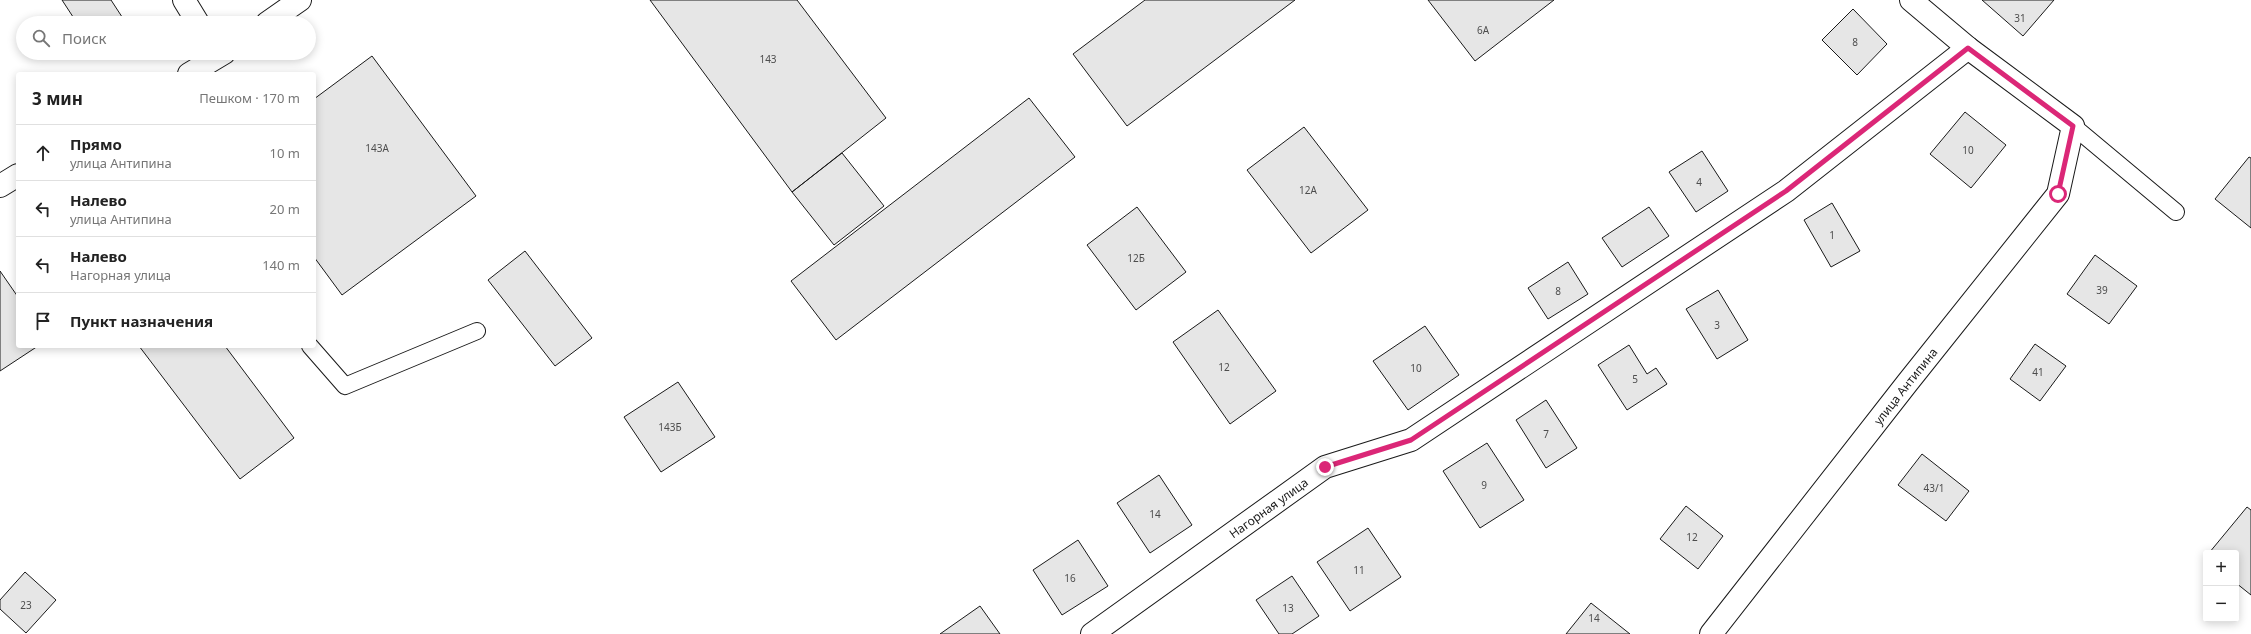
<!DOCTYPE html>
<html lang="ru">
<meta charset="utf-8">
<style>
:root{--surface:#fff;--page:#f2f2f2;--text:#222;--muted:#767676;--line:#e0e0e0}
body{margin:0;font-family:"Noto Sans",sans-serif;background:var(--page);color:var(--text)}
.controls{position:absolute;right:12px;bottom:12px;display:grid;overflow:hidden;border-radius:4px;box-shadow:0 2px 10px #0003}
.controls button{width:36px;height:36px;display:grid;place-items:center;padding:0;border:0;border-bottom:1px solid var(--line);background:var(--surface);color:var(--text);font:20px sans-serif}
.stop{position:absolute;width:12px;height:12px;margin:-9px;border:3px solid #db2777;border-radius:50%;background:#fff}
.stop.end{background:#db2777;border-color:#fff;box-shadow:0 1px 4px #0008}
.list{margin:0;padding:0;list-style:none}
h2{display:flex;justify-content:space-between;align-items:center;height:52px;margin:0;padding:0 16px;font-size:17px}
h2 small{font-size:13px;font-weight:400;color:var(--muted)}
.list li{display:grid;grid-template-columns:26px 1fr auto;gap:12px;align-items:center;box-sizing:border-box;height:56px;padding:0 16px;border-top:1px solid var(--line)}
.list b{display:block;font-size:15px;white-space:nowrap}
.list p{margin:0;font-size:13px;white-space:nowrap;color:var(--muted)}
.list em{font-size:13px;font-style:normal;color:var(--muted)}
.icon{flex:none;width:22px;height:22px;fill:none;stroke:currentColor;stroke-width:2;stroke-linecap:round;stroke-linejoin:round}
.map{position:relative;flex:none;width:2251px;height:634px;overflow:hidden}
.search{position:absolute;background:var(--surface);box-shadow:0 2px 10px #0003;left:16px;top:16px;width:300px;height:44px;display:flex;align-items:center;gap:10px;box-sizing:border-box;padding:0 14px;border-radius:22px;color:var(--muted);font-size:15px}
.panel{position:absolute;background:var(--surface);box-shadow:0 2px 10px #0003;left:16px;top:72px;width:300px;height:276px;border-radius:4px}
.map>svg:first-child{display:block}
.building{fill:#e6e6e6;stroke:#1a1a1a}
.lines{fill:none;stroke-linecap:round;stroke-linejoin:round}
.lane-casing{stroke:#1a1a1a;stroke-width:18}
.street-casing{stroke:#1a1a1a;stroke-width:24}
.secondary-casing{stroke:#1a1a1a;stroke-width:24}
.lane{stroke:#fff;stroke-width:16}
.street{stroke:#fff;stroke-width:22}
.secondary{stroke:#fff;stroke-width:22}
.route{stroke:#db2777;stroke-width:5}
.labels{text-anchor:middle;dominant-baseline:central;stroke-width:3;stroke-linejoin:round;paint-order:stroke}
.number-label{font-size:10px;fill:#4d4d4d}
.street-label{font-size:12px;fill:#1a1a1a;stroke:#fff}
</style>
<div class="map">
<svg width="2251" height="634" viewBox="0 0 2251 634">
<rect width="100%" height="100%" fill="#fff"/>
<path class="building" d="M62 0H111L126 23H77Z
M650 0H797L886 118 792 192Z
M1145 0H1295L1127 126 1073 54Z
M1428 0H1554L1475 61Z
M1982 0H2054L2023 36Z
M1853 9 1887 44 1857 75 1822 40Z
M372 56 476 196 342 295 314 257V99Z
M1029 98 1075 157 836 340 791 281Z
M1965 112 2006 145 1971 188 1930 154Z
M1304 127 1368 210 1311 253 1247 170Z
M1702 151 1728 191 1696 212 1669 172Z
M842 153 884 206 834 245 792 192Z
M2249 157 2251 158V228L2215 199Z
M1832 203 1860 251 1831 267 1804 220Z
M1137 207 1186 272 1136 310 1087 245Z
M1649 207 1669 236 1622 267 1602 238Z
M525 251 592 338 555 366 488 280Z
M2095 255 2137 286 2109 324 2067 294Z
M1568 262 1588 294 1548 319 1528 288Z
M0 271 18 297V346H38L0 371Z
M1718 290 1748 340 1717 359 1686 309Z
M1218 310 1276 391 1230 424 1173 342Z
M1425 326 1459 375 1408 410 1373 361Z
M2035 344 2066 366 2040 401 2010 379Z
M1629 345 1647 374 1656 368 1667 384 1627 410 1598 365Z
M139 346H225L294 438 240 479Z
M678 382 715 437 661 472 624 417Z
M1546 400 1577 448 1546 468 1516 420Z
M1487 443 1524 500 1480 528 1443 471Z
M1922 454 1969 491 1946 521 1898 485Z
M1159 475 1192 525 1150 553 1117 503Z
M1686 506 1723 536 1698 569 1660 539Z
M2247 507 2251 510V595L2236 583V553H2209Z
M1368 528 1401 577 1350 611 1317 562Z
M1078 540 1108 586 1062 615 1033 570Z
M25 572 56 600 26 633 0 609V600Z
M1292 576 1319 616 1292 634H1279L1256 600Z
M1591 603 1630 634H1566Z
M980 606 1000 634H940Z"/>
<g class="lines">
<defs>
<path id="lane" d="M2073 126 2176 212
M310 346 345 386 477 331"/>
<g id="street">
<path d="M184 0 198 23"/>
<path id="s1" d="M1092 634 1325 467 1411 440 1786 191 1968 48"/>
<path id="s2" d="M1711 634 1908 382 2058 194 2073 126 1968 48 1911 0"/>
</g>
<path id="secondary" d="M267 23 300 0
M189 74 224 53
M0 186 18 175"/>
</defs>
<use href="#lane" class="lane-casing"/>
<use href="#street" class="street-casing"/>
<use href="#secondary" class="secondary-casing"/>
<use href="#lane" class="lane"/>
<use href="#street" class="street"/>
<use href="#secondary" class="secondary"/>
</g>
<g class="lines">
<path class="route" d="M1325 467 1411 440 1786 191 1968 48 2073 126 2058 194"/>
</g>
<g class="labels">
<g class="number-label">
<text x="2020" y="18">31</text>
<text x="1483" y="30">6А</text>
<text x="1855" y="42">8</text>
<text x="768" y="59">143</text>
<text x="377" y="148">143А</text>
<text x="1968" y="150">10</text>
<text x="1699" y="182">4</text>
<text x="1308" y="190">12А</text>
<text x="1832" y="235">1</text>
<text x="1136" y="258">12Б</text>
<text x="2102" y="290">39</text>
<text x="1558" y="291">8</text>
<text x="1717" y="325">3</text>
<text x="1224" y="367">12</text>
<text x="1416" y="368">10</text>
<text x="2038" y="372">41</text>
<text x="1635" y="379">5</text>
<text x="670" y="427">143Б</text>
<text x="1546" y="434">7</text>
<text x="1484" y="485">9</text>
<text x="1934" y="488">43/1</text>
<text x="1155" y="514">14</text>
<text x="1692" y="537">12</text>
<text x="1359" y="570">11</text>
<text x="1070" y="578">16</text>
<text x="26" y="605">23</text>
<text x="1288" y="608">13</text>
<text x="1594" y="618">14</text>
</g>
<g class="street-label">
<text stroke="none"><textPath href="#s2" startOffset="315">улица Антипина</textPath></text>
<text stroke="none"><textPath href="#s1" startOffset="217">Нагорная улица</textPath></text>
</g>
</g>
</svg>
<div class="controls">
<button>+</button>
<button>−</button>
</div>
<div class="stop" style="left:2058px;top:194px"></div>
<div class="stop end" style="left:1325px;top:467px"></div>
<div class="search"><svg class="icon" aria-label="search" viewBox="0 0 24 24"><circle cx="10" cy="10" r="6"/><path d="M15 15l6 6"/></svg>Поиск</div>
<section class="panel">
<h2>3 мин<small>Пешком · 170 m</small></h2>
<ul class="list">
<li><svg class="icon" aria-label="ahead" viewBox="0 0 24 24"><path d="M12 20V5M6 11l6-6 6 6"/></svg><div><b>Прямо</b><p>улица Антипина</p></div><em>10 m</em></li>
<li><svg class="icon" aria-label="left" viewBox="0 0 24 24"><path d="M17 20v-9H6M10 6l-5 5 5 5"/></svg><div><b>Налево</b><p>улица Антипина</p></div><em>20 m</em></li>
<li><svg class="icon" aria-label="left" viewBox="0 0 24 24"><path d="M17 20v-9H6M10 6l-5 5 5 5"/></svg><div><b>Налево</b><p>Нагорная улица</p></div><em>140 m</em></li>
<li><svg class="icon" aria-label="arrive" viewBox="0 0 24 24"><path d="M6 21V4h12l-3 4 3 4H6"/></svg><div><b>Пункт назначения</b></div></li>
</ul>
</section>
</div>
